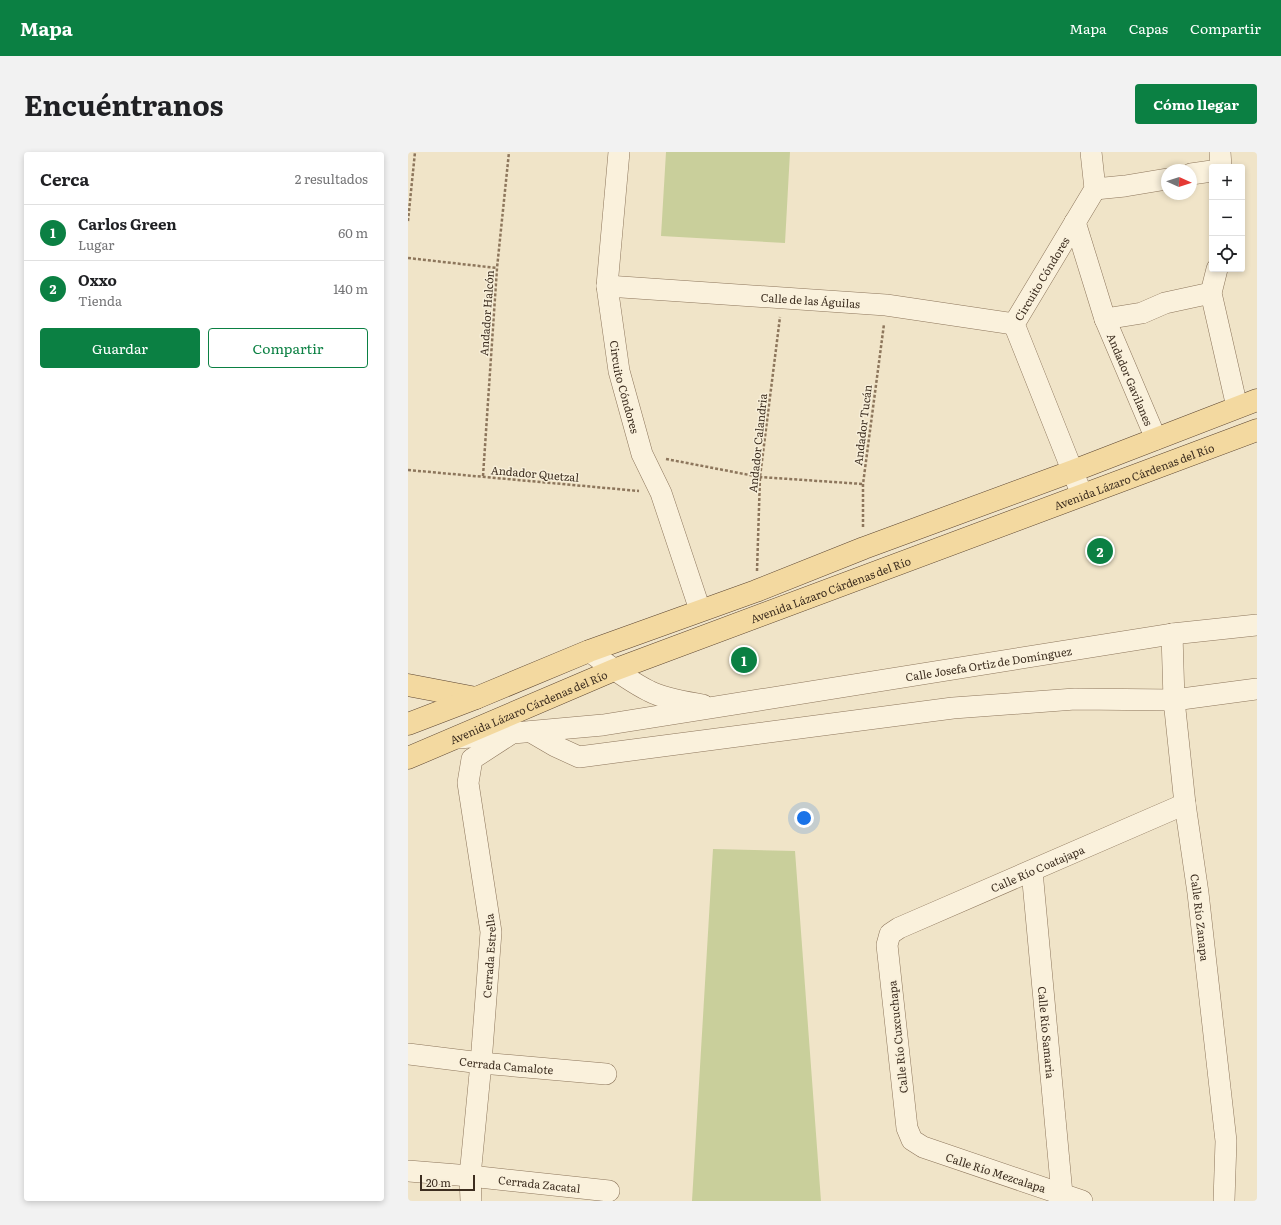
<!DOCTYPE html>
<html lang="es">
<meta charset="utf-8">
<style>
:root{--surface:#fff;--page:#f2f2f2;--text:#202124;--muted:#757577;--line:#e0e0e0;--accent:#0b8043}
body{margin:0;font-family:Literata,serif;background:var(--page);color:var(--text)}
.controls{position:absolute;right:12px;top:12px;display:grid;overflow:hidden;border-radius:4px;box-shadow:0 2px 6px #0003}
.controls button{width:36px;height:36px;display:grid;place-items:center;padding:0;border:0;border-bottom:1px solid var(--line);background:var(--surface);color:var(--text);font:20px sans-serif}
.compass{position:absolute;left:753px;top:12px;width:36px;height:36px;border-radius:50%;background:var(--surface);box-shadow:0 2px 6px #0003;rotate:93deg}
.scale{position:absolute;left:12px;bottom:10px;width:55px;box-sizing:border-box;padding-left:4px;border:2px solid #3d2e20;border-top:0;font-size:11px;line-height:14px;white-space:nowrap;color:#3d2e20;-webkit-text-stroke:3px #f7eed8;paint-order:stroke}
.you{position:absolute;left:396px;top:666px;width:14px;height:14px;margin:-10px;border:3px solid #fff;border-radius:50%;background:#1a73e8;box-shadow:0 0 0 6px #1a73e833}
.badge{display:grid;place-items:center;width:26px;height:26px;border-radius:50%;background:var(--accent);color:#fff;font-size:13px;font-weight:700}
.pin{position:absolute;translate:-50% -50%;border:2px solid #fff;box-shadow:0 1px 4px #0006}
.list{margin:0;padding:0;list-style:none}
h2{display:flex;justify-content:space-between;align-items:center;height:52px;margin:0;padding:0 16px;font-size:17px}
h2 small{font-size:13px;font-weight:400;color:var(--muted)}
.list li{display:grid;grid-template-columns:26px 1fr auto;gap:12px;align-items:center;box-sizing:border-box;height:56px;padding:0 16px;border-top:1px solid var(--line)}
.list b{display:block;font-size:15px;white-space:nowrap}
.list p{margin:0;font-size:13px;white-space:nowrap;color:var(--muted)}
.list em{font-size:13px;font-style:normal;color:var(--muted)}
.actions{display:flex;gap:8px;padding:12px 16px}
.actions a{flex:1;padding:9px 0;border:1px solid var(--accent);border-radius:4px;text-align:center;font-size:14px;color:var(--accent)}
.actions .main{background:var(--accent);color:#fff}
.icon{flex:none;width:22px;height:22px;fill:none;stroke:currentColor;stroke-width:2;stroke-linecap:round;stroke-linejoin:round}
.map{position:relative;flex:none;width:849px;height:1049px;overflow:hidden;border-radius:4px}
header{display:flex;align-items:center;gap:24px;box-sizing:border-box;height:56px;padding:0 20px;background:var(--accent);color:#fff}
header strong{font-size:19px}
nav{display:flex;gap:22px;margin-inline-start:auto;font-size:14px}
.intro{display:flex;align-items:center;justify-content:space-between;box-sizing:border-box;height:96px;padding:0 24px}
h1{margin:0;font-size:28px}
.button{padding:10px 18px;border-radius:4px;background:var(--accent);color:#fff;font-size:14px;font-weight:700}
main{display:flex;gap:24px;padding:0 24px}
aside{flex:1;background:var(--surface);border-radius:4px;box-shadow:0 2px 6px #0003}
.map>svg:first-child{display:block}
.green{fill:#c9cf9b}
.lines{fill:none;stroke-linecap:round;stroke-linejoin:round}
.street-casing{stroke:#8d765c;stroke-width:22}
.primary-casing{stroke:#5b4430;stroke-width:23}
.path{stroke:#8d765c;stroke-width:2.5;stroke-dasharray:3 2;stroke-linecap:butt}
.street{stroke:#faf1dc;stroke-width:21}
.primary{stroke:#f3d9a0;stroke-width:22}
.labels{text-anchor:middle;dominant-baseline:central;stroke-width:3;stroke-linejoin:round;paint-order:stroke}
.street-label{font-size:11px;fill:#3d2e20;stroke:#f7eed8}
</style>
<header>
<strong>Mapa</strong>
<nav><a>Mapa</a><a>Capas</a><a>Compartir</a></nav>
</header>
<div class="intro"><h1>Encuéntranos</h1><a class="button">Cómo llegar</a></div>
<main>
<aside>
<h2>Cerca<small>2 resultados</small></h2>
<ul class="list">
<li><span class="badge">1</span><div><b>Carlos Green</b><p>Lugar</p></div><em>60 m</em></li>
<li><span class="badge">2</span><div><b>Oxxo</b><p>Tienda</p></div><em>140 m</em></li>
</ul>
<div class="actions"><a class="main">Guardar</a><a>Compartir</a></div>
</aside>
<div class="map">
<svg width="849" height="1049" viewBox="0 0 849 1049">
<rect width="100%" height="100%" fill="#f0e4c8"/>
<path class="green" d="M258 0H382L377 91 253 84Z
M305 697 387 699 413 1049H284Z"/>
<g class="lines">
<defs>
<g id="street">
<path id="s1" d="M211 0 199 134 211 219 234 302 253 341 292 458"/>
<path d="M812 0 813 15"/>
<path d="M783 22 804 19"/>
<path d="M687 37 717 34 759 27"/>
<path id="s2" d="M667 70 697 167 748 287"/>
<path d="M809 117 803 141 829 255"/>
<path id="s3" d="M199 134 478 153 606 172"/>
<path d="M697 167 734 161 757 151 803 141"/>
<path id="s4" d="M674 343 606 172 687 37 683 0"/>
<path id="s5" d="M764 482 766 548 777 652 790 741 818 989 816 1049"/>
<path d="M181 499C200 513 219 528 241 539 256 547 278 550 295 553"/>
<path d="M123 580 147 594 171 605 545 556 667 547 766 548 849 537"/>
<path id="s6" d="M51 586 195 573 764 482 849 473"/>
<path id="s7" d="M624 719 654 1042"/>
<path id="s8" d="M0 902 73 911 198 922"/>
<path id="s9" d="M0 1019 62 1024 201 1039"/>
<path id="s10" d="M63 1049 62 1024 73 911 83 780 60 631 64 607 101 583"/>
<path id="s11" d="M674 1049 515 995 504 988 499 976 479 793 482 782 491 776 777 652"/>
</g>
<g id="primary">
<path d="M0 533 68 546"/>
<path d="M0 572 68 546 181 499 348 439 456 396 665 319 849 248"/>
<path id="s12" d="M0 606 206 518 849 278"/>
</g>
</defs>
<use href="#street" class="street-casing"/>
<use href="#primary" class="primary-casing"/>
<path class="path" d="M0 69 7 0
M0 106 89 116
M258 307 352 325 455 332
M0 318 231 339
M75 324 89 116 101 0
M455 375V332L476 172
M349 419 352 325 372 165"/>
<use href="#street" class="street"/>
<use href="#primary" class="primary"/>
</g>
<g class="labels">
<g class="street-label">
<text stroke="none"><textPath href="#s4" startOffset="237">Circuito Cóndores</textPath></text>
<text stroke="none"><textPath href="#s3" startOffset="204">Calle de las Águilas</textPath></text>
<text transform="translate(78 161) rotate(-86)">Andador Halcón</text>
<text stroke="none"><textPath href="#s2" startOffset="167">Andador Gavilanes</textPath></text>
<text stroke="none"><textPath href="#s1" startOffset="237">Circuito Cóndores</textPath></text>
<text transform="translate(454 273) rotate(-83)">Andador Tucán</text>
<text transform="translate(349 291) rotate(-84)">Andador Calandria</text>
<text transform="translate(127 321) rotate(5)">Andador Quetzal</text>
<text stroke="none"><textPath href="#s12" startOffset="779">Avenida Lázaro Cárdenas del Río</textPath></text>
<text stroke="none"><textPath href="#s12" startOffset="455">Avenida Lázaro Cárdenas del Río</textPath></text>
<text stroke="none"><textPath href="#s6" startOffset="535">Calle Josefa Ortiz de Domínguez</textPath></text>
<text stroke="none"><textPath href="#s12" startOffset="131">Avenida Lázaro Cárdenas del Río</textPath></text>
<text stroke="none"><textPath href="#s11" startOffset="551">Calle Río Coatajapa</textPath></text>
<text stroke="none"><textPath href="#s5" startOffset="285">Calle Río Zanapa</textPath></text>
<text stroke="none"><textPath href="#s10" startOffset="246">Cerrada Estrella</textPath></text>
<text stroke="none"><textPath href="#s7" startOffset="162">Calle Río Samaria</textPath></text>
<text transform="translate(489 885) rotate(-96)">Calle Río Cuxcuchapa</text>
<text stroke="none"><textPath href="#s8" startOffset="99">Cerrada Camalote</textPath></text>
<text transform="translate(588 1020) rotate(18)">Calle Río Mezcalapa</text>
<text stroke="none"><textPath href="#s9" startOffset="132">Cerrada Zacatal</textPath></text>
</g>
</g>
</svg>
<div class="controls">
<button>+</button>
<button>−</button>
<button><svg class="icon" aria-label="locate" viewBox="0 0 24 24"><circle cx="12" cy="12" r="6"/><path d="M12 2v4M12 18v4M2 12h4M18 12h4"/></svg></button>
</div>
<svg class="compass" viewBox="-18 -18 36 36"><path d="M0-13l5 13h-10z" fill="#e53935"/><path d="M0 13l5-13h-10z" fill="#757577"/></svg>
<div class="scale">20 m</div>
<div class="you"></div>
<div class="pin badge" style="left:336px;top:508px">1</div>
<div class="pin badge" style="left:692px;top:399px">2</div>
</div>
</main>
